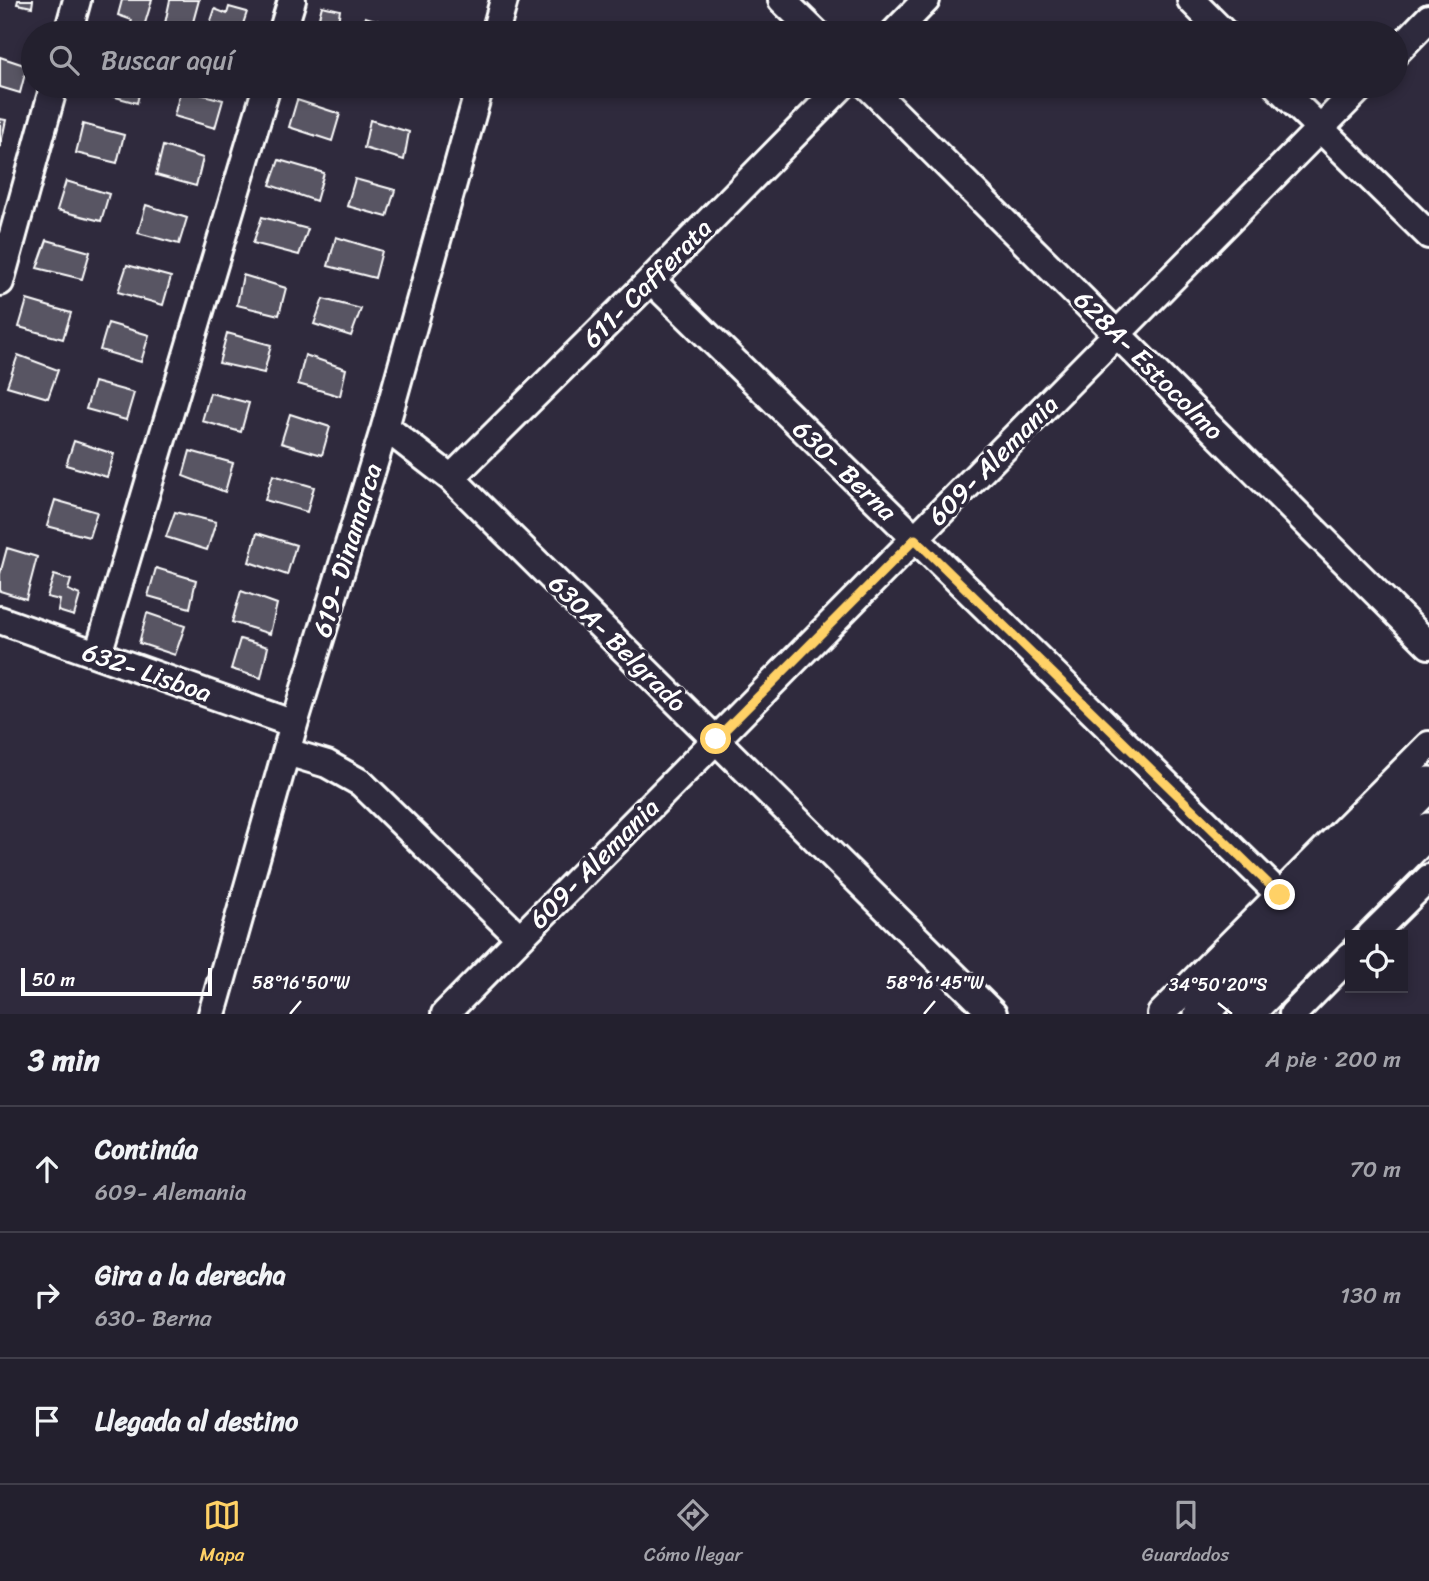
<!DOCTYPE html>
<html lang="es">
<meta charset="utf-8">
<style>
:root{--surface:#23202e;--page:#2f2d3a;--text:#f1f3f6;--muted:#a3a3aa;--line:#403e4a;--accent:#ffd166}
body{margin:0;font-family:Sriracha,sans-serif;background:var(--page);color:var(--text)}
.controls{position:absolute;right:21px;bottom:21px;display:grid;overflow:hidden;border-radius:0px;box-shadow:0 4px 10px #0003}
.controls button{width:63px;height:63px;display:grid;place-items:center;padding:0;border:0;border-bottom:2px solid var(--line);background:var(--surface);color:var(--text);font:35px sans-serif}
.scale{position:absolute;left:21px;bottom:18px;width:191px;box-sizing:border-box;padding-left:7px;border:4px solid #fff;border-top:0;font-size:19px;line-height:24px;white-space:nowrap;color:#fff;-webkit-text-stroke:5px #2f2a3d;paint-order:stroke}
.stop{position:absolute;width:21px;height:21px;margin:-16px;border:5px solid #ffd166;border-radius:50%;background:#fff}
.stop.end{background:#ffd166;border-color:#fff;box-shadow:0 2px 7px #0008}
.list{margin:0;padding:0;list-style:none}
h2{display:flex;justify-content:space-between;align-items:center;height:91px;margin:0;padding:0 28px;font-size:30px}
h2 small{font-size:23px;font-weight:400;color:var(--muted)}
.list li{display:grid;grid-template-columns:46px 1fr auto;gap:21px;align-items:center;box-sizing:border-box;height:126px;padding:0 28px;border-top:2px solid var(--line)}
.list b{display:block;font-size:26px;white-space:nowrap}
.list p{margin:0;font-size:23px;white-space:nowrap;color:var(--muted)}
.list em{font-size:23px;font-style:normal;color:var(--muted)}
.icon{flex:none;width:38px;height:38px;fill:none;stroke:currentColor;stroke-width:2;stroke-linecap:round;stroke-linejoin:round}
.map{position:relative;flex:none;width:1429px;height:1014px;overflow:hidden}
.search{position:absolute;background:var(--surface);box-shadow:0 4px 10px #0003;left:21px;right:21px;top:21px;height:77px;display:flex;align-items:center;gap:18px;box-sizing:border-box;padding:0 24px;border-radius:38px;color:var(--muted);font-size:26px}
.sheet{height:469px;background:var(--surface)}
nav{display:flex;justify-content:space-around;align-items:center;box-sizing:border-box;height:98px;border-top:2px solid var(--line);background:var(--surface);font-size:19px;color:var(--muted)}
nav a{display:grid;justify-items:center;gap:4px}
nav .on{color:var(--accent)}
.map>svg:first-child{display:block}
.green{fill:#464152;stroke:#a2a0a8;stroke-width:2}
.building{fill:#595564;stroke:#fff;stroke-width:2}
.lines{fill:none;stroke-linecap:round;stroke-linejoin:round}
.minor-casing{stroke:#fff;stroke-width:32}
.major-casing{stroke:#fff;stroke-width:38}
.minor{stroke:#2f2a3d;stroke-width:26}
.major{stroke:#2f2a3d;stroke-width:33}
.route{stroke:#ffd166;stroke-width:9}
.ticks{fill:none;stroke:#fff;stroke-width:2.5}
.labels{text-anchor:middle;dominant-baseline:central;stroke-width:7;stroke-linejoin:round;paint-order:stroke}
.street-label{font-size:26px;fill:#fff;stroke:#2f2a3d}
.ticks-label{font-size:18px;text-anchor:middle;fill:#fff;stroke:#2f2a3d;stroke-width:7;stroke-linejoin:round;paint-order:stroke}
</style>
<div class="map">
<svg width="1429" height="1014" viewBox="0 0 1429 1014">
<rect width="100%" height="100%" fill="#2f2a3d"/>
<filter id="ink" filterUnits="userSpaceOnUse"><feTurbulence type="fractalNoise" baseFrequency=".0143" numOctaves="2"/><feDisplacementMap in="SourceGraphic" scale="14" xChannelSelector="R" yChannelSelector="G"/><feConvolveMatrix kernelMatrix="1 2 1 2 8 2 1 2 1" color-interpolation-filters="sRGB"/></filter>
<g filter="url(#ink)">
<path class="green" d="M1429 842V866L1360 935H1350V945L1281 1014H1258Z"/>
<path class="building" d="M18 0H33L32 7 17 4Z
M122 0H152L143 30 130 26 132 20 118 15Z
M170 0H199L190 33H184L164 28Z
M322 6 340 10 338 22 347 26 344 33H327L316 29Z
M229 7 247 12 240 33H207L215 9 227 14Z
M365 17 393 25 391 33H362Z
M424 26 441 31V33H411L412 30 420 33Z
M0 57 27 66 20 93 0 87Z
M96 86H141L137 103 94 91Z
M181 89 223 100 215 128 174 116Z
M297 100 340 114 332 141 289 127Z
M0 119 6 120 0 148Z
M370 120 409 132 404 160 364 148Z
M83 124 124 135 117 163 76 153Z
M163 146 203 158 196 186 156 175Z
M279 160 324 173 316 201 270 185Z
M355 179 395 190 387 217 347 206Z
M66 181 109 194 101 221 57 210Z
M146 205 187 218 179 244 138 233Z
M262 217 308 229 299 255 253 243Z
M336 237 382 251 375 278 328 266Z
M47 240 90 252 82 279 37 268Z
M127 265 171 277 163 305 118 292Z
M243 275 286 288 279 315 237 305Z
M323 299 361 309 351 336 314 324Z
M27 300 71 313 63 339 19 327Z
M108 323 149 335 141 362 100 350Z
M227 333 271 345 264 373 219 363Z
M18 355 58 370 48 398 7 386Z
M305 355 346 369 340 396 298 384Z
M94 382 134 393 126 420 86 409Z
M210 393 249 403 241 432 202 421Z
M290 414 330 427 322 455 281 443Z
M74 441 114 454 107 477 66 465Z
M190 451 233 463 225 492 183 476Z
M273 475 314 487 307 512 265 500Z
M55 500 97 512 89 537 47 526Z
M175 512 216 522 207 550 166 537Z
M257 533 296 545 287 575 249 562Z
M7 548 37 557 26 599 0 591V574Z
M156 568 196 580 190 608 148 596Z
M54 575 71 580 68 590 80 595 74 616 58 611 60 600 47 597Z
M241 591 277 604 270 634 232 622Z
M147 613 185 626 175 655 139 643Z
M240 639 268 647 261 678 231 669Z"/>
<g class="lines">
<defs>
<path id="minor" d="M782 0 816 33
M1191 0 1224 33
M68 33 77 0
M282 33 292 0
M495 33 504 0
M894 33 926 0
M1396 52 1429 18
M868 86 1429 645
M1277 86 1429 235
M651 280 1280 895
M0 282 54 86
M385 427 451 478 993 1014
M451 478 651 280 842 86
M0 620 294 724
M98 654 267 86
M287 752 327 764 361 783 520 938
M1371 935 1429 878
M212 1014 294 724 385 427 480 86
M445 1014 1362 86
M1161 1014 1429 745
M1293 1014 1350 956"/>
<path id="major" d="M1201 1014 1429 784
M1246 1014 1429 830"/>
</defs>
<use href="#minor" class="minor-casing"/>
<use href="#major" class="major-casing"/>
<use href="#minor" class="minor"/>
<use href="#major" class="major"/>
</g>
</g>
<g class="lines" filter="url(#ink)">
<path class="route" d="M716 739 915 539 1280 895"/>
</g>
<path class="ticks" d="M1218 1003 1232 1014M290 1014 301 1001M924 1014 935 1001"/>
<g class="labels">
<g class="street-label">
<text transform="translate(647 283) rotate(-45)">611- Cafferata</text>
<text transform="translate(1149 365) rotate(45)">628A- Estocolmo</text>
<text transform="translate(993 460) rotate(-45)">609- Alemania</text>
<text transform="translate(845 470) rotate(44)">630- Berna</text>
<text transform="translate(347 550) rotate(-73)">619- Dinamarca</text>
<text transform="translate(618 643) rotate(45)">630A- Belgrado</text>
<text transform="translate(147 672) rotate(19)">632- Lisboa</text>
<text transform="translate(594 863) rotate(-45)">609- Alemania</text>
</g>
</g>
<g class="ticks-label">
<text x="301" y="989">58°16'50"W</text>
<text x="935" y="989">58°16'45"W</text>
<text x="1218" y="991">34°50'20"S</text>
</g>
</svg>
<div class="controls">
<button><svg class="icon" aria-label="locate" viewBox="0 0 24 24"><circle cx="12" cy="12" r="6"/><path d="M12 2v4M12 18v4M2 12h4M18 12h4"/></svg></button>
</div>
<div class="scale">50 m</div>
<div class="stop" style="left:716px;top:739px"></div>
<div class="stop end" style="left:1280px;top:895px"></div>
<div class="search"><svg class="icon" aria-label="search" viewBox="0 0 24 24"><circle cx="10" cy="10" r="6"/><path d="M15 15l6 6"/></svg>Buscar aquí</div>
</div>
<section class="sheet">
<h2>3 min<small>A pie · 200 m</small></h2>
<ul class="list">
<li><svg class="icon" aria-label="ahead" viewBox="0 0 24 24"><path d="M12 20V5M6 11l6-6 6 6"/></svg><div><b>Continúa</b><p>609- Alemania</p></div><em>70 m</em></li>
<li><svg class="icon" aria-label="right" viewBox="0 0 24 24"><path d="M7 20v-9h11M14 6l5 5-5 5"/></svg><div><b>Gira a la derecha</b><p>630- Berna</p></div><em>130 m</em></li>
<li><svg class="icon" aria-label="arrive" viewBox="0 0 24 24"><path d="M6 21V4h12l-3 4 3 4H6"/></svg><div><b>Llegada al destino</b></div></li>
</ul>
</section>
<nav>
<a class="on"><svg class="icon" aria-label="map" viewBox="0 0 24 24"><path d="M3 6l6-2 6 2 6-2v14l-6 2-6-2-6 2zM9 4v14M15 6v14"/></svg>Mapa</a>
<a><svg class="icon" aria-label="directions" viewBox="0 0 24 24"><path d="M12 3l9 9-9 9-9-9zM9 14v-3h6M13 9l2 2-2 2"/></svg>Cómo llegar</a>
<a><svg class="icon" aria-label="saved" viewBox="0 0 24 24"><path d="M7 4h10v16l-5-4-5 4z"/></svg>Guardados</a>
</nav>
